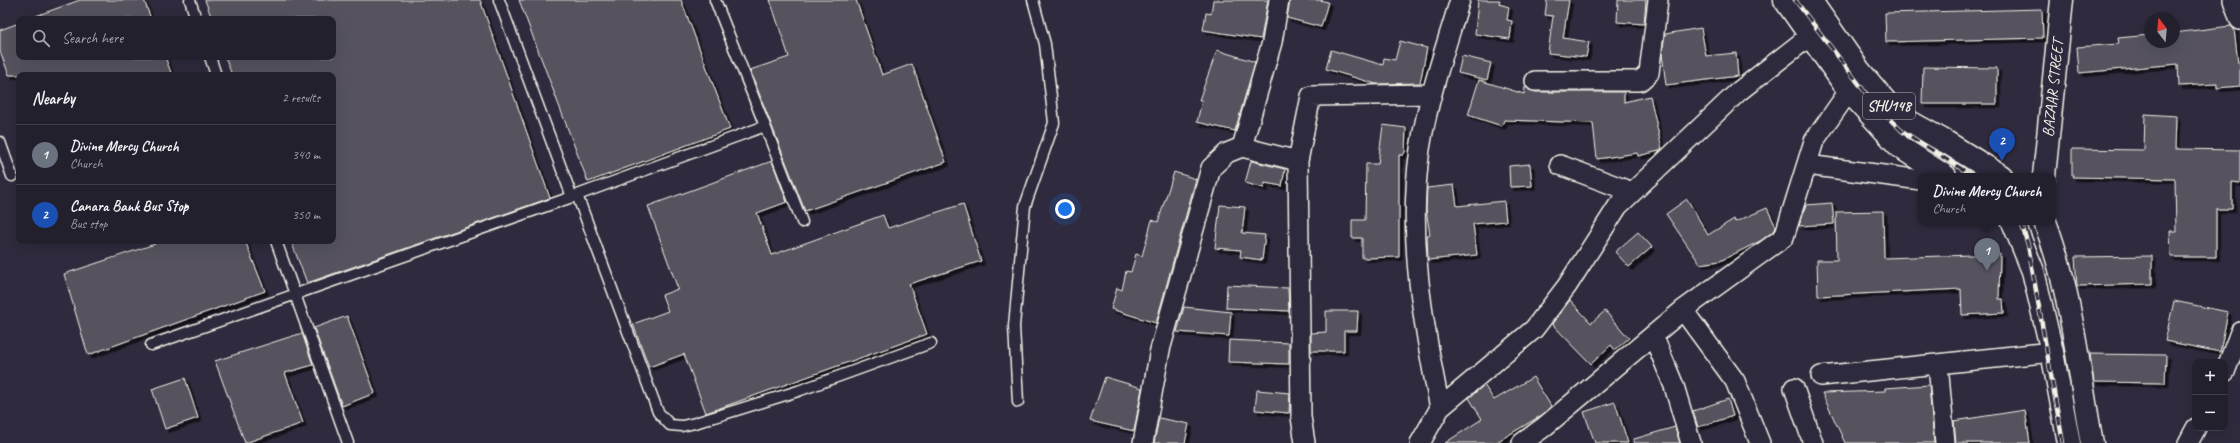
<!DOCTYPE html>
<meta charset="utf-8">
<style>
:root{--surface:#23202e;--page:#2f2d3a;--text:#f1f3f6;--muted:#a3a3aa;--line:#403e4a;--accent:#ffd166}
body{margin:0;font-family:Caveat,sans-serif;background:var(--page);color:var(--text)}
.controls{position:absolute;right:12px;bottom:12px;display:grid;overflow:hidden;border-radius:8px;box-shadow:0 4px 16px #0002}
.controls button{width:36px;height:36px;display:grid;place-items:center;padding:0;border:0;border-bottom:1px solid var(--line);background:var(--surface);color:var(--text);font:20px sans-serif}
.compass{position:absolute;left:2144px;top:12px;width:36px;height:36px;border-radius:50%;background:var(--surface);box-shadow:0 4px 16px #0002;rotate:344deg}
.you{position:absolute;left:1065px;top:209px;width:14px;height:14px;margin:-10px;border:3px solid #fff;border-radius:50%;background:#1a73e8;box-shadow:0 0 0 6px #1a73e833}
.badge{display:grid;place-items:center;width:26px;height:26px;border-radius:50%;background:var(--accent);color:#fff;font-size:13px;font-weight:700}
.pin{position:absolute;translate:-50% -33px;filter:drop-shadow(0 1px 2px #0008)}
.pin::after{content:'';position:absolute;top:21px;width:14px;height:12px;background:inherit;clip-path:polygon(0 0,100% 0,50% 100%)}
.popup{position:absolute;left:1918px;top:173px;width:138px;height:52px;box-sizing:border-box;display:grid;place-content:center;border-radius:8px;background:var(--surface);filter:drop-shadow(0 1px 3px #0005);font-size:13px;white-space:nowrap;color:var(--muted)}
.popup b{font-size:15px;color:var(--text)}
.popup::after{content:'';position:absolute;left:50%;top:100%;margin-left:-8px;border:8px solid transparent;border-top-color:var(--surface)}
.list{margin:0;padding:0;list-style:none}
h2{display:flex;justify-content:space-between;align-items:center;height:52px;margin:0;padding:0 16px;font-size:17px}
h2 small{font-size:13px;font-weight:400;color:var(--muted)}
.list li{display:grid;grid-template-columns:26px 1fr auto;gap:12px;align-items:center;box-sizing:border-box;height:60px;padding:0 16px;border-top:1px solid var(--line)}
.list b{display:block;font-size:15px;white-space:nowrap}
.list p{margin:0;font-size:13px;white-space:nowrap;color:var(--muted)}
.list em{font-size:13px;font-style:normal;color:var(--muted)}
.icon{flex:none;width:22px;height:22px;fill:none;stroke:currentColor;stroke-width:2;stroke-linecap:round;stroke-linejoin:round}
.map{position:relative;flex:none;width:2240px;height:443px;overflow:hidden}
.search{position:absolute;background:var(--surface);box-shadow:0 4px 16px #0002;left:16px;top:16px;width:320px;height:44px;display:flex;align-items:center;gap:10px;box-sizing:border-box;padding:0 14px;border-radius:8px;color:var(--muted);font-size:15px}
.panel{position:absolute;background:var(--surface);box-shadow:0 4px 16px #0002;left:16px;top:72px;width:320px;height:172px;border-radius:8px}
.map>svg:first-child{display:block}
.building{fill:#56525f;stroke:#f4f1e8;filter:url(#shadow)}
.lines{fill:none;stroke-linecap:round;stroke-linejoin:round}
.service-casing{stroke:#f4f1e8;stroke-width:13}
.minor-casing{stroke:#f4f1e8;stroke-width:22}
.tertiary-casing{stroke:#f4f1e8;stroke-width:25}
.trunk-casing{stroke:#f4f1e8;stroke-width:25}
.service{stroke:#2f2a3d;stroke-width:10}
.minor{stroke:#2f2a3d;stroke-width:19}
.tertiary{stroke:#2f2a3d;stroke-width:22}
.trunk{stroke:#2f2a3d;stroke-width:22}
.rail-casing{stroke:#f4f1e8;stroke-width:4.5}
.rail{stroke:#2f2a3d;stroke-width:3;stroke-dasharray:9;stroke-linecap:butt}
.labels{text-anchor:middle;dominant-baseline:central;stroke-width:3.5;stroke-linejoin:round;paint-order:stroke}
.shield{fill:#2f2a3d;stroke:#b9b5b5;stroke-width:1}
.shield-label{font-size:15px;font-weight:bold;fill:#f4f1e8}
.street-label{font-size:16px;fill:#f4f1e8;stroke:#2f2a3d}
</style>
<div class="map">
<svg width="2240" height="443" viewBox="0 0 2240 443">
<defs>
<filter id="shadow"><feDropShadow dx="3.5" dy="3.5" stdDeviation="0" flood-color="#0009"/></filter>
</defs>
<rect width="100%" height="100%" fill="#2f2a3d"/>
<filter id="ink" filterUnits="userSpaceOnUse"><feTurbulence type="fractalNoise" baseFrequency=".025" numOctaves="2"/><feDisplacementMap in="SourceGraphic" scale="8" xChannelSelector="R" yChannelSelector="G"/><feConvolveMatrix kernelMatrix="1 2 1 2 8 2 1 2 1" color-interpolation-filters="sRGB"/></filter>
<g filter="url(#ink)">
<path class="building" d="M80 0H144L151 19H33V17Z
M205 0H480L550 198 307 283 291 241H333V75H232L225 57H333V19H212Z
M519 0H681L730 129 588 182Z
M770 0H856L882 75 912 64 946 162 805 211 750 70 789 57Z
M1213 0H1268L1261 39 1203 30 1206 13 1211 14Z
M1290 0H1319L1328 2 1321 27 1287 18Z
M1478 0H1500L1499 4 1509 7 1507 20 1512 21 1510 39 1475 34Z
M1547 0H1569L1563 38 1589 42 1586 57 1548 53 1553 16 1545 15Z
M1618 0H1646L1644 24 1617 22Z
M2042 9 2043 38 1886 42 1885 13Z
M19 23V57H165L172 75H9L0 51V30Z
M2231 26 2234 29 2238 63 2240 62V86L2217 88V84L2179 86 2178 64 2079 73 2077 47 2119 44 2118 38 2150 35V42H2174V33Z
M1701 28 1706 56 1736 53 1738 76 1666 85 1662 54 1665 34Z
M1400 41 1427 48 1420 83 1376 84 1326 69 1331 50 1383 65 1384 58 1395 60Z
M1217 50 1255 62 1235 131 1197 122 1202 100H1199Z
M1462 56 1491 63 1487 80 1458 73Z
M1923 67 1997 68V104H1922Z
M1479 80 1524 94 1525 87 1535 92H1624V102L1650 96 1662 149 1659 151 1638 156 1637 153 1597 159 1593 123 1504 120 1502 126 1468 115Z
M2145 114 2176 116 2175 149 2240 150V183L2232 182V209H2216V257H2171L2170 231H2176L2175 179 2072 177V149L2144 150Z
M1383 125 1406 128 1405 152 1403 155H1399V257L1362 258V238H1352V220H1365L1366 164H1378Z
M772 161 787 202 757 213 772 255 883 215 888 228 963 204 981 261 909 284 927 334 706 413 684 354 649 367 633 324 668 311 662 295 678 289 648 206Z
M1251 161 1285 169 1282 186 1265 183 1264 188 1245 183Z
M1530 164 1532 186 1510 187 1509 166Z
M1174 172 1196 179 1156 323 1111 309 1117 288 1122 290 1126 271 1131 272 1136 254 1142 256 1152 220 1158 222Z
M1454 185 1457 206 1504 201 1506 221 1473 224 1477 255 1428 260 1427 235H1430L1426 209 1427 188Z
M1687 199 1708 235 1734 219 1735 222 1767 208 1776 227 1775 230 1762 240 1720 261 1700 264 1666 214Z
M1832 203 1834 224 1799 226 1806 205Z
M1220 205 1245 207 1242 233 1265 235 1262 260 1240 257 1241 250 1215 248Z
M1883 211 1884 258 2000 254 1999 299H2003L2004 313 1962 315 1961 289 1818 296 1817 260H1837L1836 212Z
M1638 232 1652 247 1629 267 1615 252Z
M154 241H245L265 291 88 355 64 274 155 244Z
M2152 256V284L2077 286 2075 257Z
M1227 285 1288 288 1289 311 1226 308Z
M1570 300 1591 323 1605 311 1629 338 1615 350 1611 345 1591 364 1552 324Z
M2174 301 2228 312 2220 352 2165 341Z
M1184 307 1231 312 1229 336 1177 332Z
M1326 311H1358L1357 331H1344V351H1311V333L1326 332Z
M347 316 375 393 342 406 314 328Z
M302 333 313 365 285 373 303 423 245 443 215 361Z
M1229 340 1289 343V364L1228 362Z
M2090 354 2166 355 2165 383 2094 382Z
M1105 377 1142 388 1134 431 1090 421Z
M1533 377 1551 406 1542 415 1495 443H1445L1482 419 1469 398 1484 385 1494 400Z
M185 378 198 418 165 429 152 389Z
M1929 385 1934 443H1845L1822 393 1885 391V388Z
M1257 390 1290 393 1289 413 1255 410Z
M1728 399 1733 416 1698 427 1693 411Z
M1615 402 1628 443H1595L1584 412Z
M2025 410 2030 443H1956L1954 421Z
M1159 418 1189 424 1185 443H1154Z
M1675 427 1680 443H1634V439Z"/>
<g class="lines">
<defs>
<path id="service" d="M190 0 196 19
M499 0 572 197 765 126 715 0
M210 57 216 75
M765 126 802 222
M0 142 12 176
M577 195 658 412 670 425 682 426 695 423 798 391 931 343
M276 241 348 443
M151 345 572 197
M1018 402 1014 326 1025 206 1054 123 1045 44 1033 0"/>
<path id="minor" d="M2233 0 2240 20
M1535 81H1640L1649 73 1658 0
M1242 147 1272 42 1279 0
M1560 165 1632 192
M1807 165 1921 180
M1683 310 1735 381 1760 443
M1653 335 1674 386 1691 443
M1938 364 1945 443
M2225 372 2240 332
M1821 376 2052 352
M1794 388 1813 443
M1440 408C1423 324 1407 236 1420 149 1428 98 1445 49 1460 0
M1143 443 1160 350 1211 168 1227 153 1242 147 1298 161
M1305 443 1301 417 1298 161 1311 96 1432 94
M1420 443 1440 408 1534 329 1567 286 1618 206 1738 92 1811 35
M1522 443 1544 427 1683 310 1784 237 1814 141 1849 91
M2188 443 2196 428"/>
<path id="tertiary" d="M2044 176 2062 0"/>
<path id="trunk" d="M1785 0 1849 91 1900 147 1945 176
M1810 0 1859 70 1897 115 1946 142 2001 176
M2013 222 2033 271 2052 352 2069 443
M2045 222C2072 293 2078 369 2092 443"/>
</defs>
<use href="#service" class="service-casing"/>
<use href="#minor" class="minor-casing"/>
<use href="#tertiary" class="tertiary-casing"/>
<use href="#trunk" class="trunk-casing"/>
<use href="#service" class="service"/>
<use href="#minor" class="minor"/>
<use href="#tertiary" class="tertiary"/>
<use href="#trunk" class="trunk"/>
<defs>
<path id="rail" d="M1795 0 1875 105 1902 131 1973 176
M2021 222 2028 245 2063 443"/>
</defs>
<use href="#rail" class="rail-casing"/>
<use href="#rail" class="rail"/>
</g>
</g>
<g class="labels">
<rect class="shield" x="1863" y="93" width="52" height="26" rx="3"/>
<g class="shield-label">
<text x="1889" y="106">SHU148</text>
</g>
<g class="street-label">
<text transform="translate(2053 88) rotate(-84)">BAZAAR STREET</text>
</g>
</g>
</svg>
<div class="controls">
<button>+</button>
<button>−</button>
</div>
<svg class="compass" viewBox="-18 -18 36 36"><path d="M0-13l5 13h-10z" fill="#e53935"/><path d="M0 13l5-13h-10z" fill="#a3a3aa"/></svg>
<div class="you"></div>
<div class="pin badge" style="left:1987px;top:271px;background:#6b7280">1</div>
<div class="popup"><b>Divine Mercy Church</b>Church</div>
<div class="pin badge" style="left:2002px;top:161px;background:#1a4fb4">2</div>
<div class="search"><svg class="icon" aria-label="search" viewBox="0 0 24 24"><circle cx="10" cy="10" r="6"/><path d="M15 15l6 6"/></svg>Search here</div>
<section class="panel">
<h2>Nearby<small>2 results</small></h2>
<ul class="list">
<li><span class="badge" style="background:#6b7280">1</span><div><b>Divine Mercy Church</b><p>Church</p></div><em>340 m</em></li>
<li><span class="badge" style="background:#1a4fb4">2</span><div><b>Canara Bank Bus Stop</b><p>Bus stop</p></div><em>350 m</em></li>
</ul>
</section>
</div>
